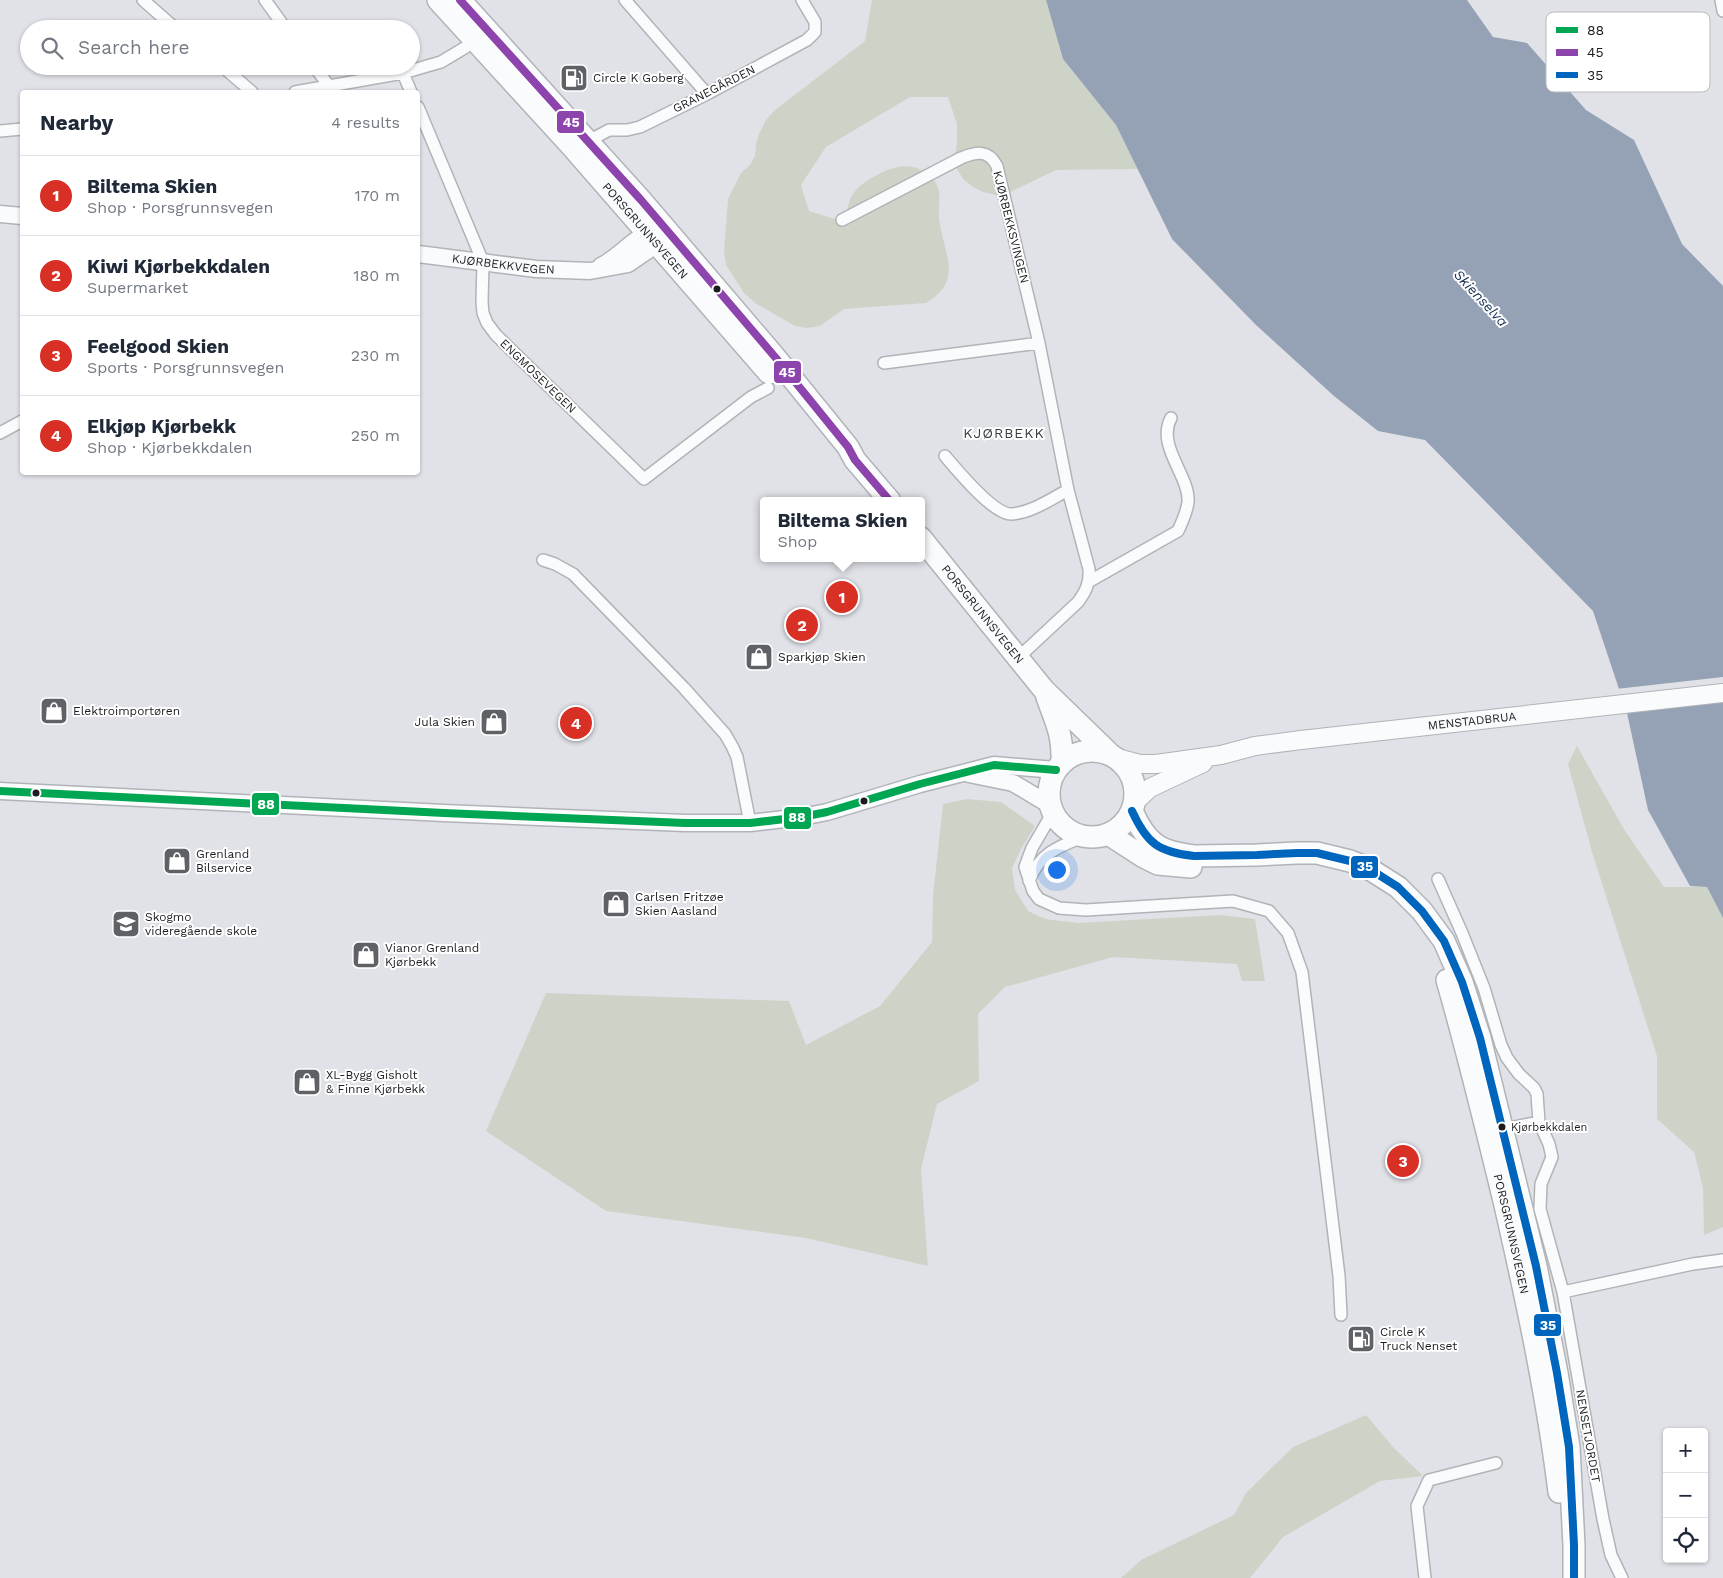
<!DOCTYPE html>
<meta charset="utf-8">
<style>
:root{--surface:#fff;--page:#f2f2f3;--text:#1f2937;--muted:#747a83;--line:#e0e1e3;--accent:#d93025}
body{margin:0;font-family:"Work Sans",sans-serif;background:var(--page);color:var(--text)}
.controls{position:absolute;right:15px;bottom:15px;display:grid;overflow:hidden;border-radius:5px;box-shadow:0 1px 4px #0004}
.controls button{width:45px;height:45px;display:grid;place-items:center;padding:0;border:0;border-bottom:1px solid var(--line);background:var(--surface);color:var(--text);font:25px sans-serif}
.you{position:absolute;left:1056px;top:869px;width:18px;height:18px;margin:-12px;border:4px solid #fff;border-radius:50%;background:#1a73e8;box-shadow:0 0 0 8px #1a73e833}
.badge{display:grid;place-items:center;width:32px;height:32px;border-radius:50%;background:var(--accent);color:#fff;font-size:16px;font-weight:700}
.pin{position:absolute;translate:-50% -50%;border:2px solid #fff;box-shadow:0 1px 5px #0006}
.popup{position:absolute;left:760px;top:497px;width:165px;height:65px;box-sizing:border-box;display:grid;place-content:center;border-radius:5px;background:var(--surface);filter:drop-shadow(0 1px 4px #0005);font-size:16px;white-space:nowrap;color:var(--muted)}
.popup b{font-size:19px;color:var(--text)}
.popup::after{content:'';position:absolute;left:50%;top:100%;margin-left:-10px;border:10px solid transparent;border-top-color:var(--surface)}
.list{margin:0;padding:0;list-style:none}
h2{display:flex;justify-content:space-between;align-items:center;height:65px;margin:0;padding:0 20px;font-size:21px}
h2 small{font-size:16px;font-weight:400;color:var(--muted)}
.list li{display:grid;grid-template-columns:32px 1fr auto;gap:15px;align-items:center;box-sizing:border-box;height:80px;padding:0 20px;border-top:1px solid var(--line)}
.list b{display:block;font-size:19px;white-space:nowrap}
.list p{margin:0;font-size:16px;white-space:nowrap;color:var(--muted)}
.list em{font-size:16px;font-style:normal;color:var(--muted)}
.icon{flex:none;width:28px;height:28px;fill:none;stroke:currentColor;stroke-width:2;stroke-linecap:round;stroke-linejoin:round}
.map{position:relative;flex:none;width:1723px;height:1578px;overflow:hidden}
.search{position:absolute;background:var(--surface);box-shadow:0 1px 4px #0004;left:20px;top:20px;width:400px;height:55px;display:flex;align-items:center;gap:12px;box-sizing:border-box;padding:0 18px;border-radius:28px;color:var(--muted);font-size:19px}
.panel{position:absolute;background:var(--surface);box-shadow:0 1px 4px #0004;left:20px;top:90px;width:400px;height:385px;border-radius:5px}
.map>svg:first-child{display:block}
.green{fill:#cdd4c7}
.water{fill:#95a2b5}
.pier{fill:#e0e2e8}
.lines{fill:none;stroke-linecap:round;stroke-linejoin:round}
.street-casing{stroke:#b1b3b7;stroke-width:14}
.secondary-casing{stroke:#b1b3b7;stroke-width:19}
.primary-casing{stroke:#b1b3b7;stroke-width:20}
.highway-casing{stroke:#b1b3b7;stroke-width:24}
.street{stroke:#fafbfc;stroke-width:11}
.secondary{stroke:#fafbfc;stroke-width:16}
.primary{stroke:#fafbfc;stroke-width:18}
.highway{stroke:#fafbfc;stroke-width:21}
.bus-1-casing{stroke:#fff;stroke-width:11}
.bus-2-casing{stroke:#fff;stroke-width:11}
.bus-3-casing{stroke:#fff;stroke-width:11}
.bus-1{stroke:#00a651;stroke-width:8}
.bus-2{stroke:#8e44ad;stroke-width:8}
.bus-3{stroke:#0065bd;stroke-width:8}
.bus-dot{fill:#1a1c20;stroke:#fff;stroke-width:2}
.labels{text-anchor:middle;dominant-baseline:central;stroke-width:4;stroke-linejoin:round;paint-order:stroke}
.bus-label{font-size:11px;fill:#1a1c20;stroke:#fff;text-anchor:start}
.poi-label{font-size:12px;fill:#1a1c20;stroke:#fff;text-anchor:start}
.street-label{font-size:12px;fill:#1a1c20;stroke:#fff}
.water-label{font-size:14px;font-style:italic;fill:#193257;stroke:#fff}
.neighbourhood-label{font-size:14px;letter-spacing:1px;fill:#373b43;stroke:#fff}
.key{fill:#fff;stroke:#babbbc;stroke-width:1}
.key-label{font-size:14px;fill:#1a1c20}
.line-badge{stroke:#fff;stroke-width:2}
.badge-label{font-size:14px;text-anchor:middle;font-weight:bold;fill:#fff}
</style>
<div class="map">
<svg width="1723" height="1578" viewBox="0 0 1723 1578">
<rect width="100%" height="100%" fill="#e0e2e8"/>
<path class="green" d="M872 0H1046L1063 59 1116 125 1138 169 1056 170 1008 193 996 195 983 192 973 187 963 179 957 169 955 156 957 143V124L948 97H910L826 147 801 185 809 211 845 222C848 211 847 199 856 190 861 184 868 180 875 176 893 166 914 160 931 177 944 191 938 202 939 217 942 252 966 279 926 303L844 309 820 326 807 328 795 326 755 303 744 293 726 265 724 251 728 199 741 173 750 165 755 156 756 144 759 134 766 120 775 110 865 41Z
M1577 746 1625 831 1664 887H1707L1723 918V1227L1704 1235 1703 1188 1694 1152 1657 1119V1056L1592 852 1568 764Z
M967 799 1001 802 1035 826 1021 849 1012 868 1015 890 1028 911 1045 919 1078 923 1220 915 1255 919 1265 981H1242L1237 964 1113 957 1005 987 978 1014 979 1081 937 1104 921 1169 928 1266 806 1238 606 1211 486 1131 546 993 789 1001 806 1045 880 1006 932 942 933 896 943 804Z
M1366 1415 1394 1448 1423 1476 1380 1481 1283 1537 1250 1578H1121L1141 1560 1234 1515 1246 1493 1293 1447Z"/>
<path class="water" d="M1046 0H1467L1493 37 1527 43 1586 110 1634 140 1682 244 1723 286V918L1707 887 1690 886 1648 810 1627 713 1593 611 1425 440 1378 431 1334 396 1256 325 1172 239 1116 125 1063 59Z"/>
<path class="pier" d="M1723 677V701L1624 712 1616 689Z"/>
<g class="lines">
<defs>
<path id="street" d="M143 0 176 29
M265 0 286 29
M625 0 707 94
M1721 0 1723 11
M222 66 252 92
M314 66 329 86
M403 73 411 92
M295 92 403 73 441 62 466 47
M418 107 483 262 482 302 483 313 487 323 496 335 644 479 751 397 768 388
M0 131 22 129
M585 143 609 130H627L640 127 707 94 807 40 815 32V22L802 0
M842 220 961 158C976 152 988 149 997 166L1039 343 1068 490 1089 569C1090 583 1086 591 1078 602L1018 658
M884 363 1039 343
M0 433 22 421
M945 456C957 470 993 514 1011 514 1031 513 1051 499 1068 490
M543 560 555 564 573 574 684 688 725 734 732 746 737 757 750 823
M1090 581 1178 531C1182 522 1187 512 1188 502 1190 476 1156 446 1171 418
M1053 812 1032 848 1025 867 1033 891 1039 899 1059 908 1086 910 1233 901 1269 911 1288 933 1302 972 1339 1276 1341 1315
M1438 879 1462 933 1484 988 1501 1045 1507 1058 1519 1074 1534 1088 1537 1094 1539 1122 1549 1144 1552 1157 1541 1184 1540 1209 1563 1292 1603 1519 1611 1555 1622 1578
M1029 881C1039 853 1060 846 1085 836
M1499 1130 1539 1122
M1563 1292 1693 1264 1723 1260
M1425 1578 1417 1506 1429 1480 1496 1463"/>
<g id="secondary">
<path d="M0 214 22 216"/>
<path id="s1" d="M418 254 536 269 590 271 628 264 657 244 662 235"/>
<path d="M601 266C623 255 633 236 658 230"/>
<path d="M969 774 1013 783 1050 805"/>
<path d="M0 791 444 813 685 823H750L802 817 827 812 920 784 994 765 1056 770"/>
</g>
<g id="primary">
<path id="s2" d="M1117 758 1140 764H1156L1221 755 1255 746 1301 740 1723 693"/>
<path d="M1135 802 1150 788 1203 763"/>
</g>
<g id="highway">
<path id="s3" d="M438 0 575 150 769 373"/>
<path d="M460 0 641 200 775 357 848 447 855 460 890 501"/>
<path id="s4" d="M921 538 1044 690 1109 753"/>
<path d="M1047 697C1056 723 1063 734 1062 762"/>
<circle cx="1092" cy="794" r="43"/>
<path d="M1132 811C1147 844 1159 852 1194 856L1257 855 1297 853H1317L1350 861 1368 868 1398 887 1422 911 1444 941 1462 982 1480 1038 1536 1266 1557 1373 1569 1447 1574 1545V1578"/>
<path d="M1108 834 1142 856 1158 864 1191 867"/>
<path id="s5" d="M1447 980C1468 1053 1486 1127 1504 1201 1526 1297 1547 1394 1559 1492"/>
</g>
</defs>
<use href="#street" class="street-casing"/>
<use href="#secondary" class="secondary-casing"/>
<use href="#primary" class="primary-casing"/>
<use href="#highway" class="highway-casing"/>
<use href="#street" class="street"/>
<use href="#secondary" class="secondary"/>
<use href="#primary" class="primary"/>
<use href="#highway" class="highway"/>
<defs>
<path id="bus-1" d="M0 791 444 813 685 823H750L802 817 827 812 920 784 994 765 1056 770"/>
<path id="bus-2" d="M460 0 641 200 775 357 848 447 855 460 890 501"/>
<path id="bus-3" d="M1132 811C1147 844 1159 852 1194 856L1257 855 1297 853H1317L1350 861 1368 868 1398 887 1422 911 1444 941 1462 982 1480 1038 1536 1266 1557 1373 1569 1447 1574 1545V1578"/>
</defs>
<use href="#bus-1" class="bus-1-casing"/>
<use href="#bus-2" class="bus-2-casing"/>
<use href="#bus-3" class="bus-3-casing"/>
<use href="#bus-1" class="bus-1"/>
<use href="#bus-2" class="bus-2"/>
<use href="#bus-3" class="bus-3"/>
</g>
<defs>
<symbol id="fuel-square" viewBox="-11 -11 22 22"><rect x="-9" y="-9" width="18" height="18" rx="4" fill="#5f6166" stroke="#fff"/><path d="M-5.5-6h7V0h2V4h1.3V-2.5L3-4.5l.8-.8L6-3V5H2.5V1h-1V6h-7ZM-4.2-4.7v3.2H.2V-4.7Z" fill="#fff"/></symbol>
<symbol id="shop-square" viewBox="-11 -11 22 22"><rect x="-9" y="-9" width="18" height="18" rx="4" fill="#5f6166" stroke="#fff"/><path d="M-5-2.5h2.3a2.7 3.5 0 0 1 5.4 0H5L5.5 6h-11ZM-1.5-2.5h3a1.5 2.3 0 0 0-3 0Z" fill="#fff"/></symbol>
<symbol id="school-square" viewBox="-11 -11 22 22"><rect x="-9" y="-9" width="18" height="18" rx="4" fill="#5f6166" stroke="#fff"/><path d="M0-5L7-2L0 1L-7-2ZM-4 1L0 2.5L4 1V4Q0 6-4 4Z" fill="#fff"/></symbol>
</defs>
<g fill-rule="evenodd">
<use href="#fuel-square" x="558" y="62" width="32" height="32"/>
<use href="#shop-square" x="743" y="641" width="32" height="32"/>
<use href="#shop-square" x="38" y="695" width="32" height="32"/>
<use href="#shop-square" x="478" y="706" width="32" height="32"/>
<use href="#shop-square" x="161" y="845" width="32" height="32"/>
<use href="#shop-square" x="600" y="888" width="32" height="32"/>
<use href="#school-square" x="110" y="908" width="32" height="32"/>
<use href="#shop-square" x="350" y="939" width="32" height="32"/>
<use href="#shop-square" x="291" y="1066" width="32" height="32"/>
<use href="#fuel-square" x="1345" y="1323" width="32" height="32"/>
</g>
<g class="bus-dot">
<circle cx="717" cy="289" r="4.5"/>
<circle cx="36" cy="793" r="4.5"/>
<circle cx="864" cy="801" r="4.5"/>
<circle cx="1502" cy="1127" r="4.5"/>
</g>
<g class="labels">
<g class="bus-label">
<text x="1511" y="1127">Kjørbekkdalen</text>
</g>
<g class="poi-label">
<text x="593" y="78">Circle K Goberg</text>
<text x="778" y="657">Sparkjøp Skien</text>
<text x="73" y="711">Elektroimportøren</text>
<text x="475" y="722" text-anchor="end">Jula Skien</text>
<text x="196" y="854">Grenland<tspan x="196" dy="14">Bilservice</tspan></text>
<text x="635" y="897">Carlsen Fritzøe<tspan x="635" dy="14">Skien Aasland</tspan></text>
<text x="145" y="917">Skogmo<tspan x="145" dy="14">videregående skole</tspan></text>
<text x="385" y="948">Vianor Grenland<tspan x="385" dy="14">Kjørbekk</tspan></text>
<text x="326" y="1075">XL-Bygg Gisholt<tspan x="326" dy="14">&amp; Finne Kjørbekk</tspan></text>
<text x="1380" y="1332">Circle K<tspan x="1380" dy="14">Truck Nenset</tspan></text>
</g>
<g class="street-label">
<text transform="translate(714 89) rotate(-27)">GRANEGÅRDEN</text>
<text transform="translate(1011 227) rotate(76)">KJØRBEKKSVINGEN</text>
<text stroke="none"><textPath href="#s3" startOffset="310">PORSGRUNNSVEGEN</textPath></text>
<text stroke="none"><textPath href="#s1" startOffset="86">KJØRBEKKVEGEN</textPath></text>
<text transform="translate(538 376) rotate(44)">ENGMOSEVEGEN</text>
<text stroke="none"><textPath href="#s4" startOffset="98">PORSGRUNNSVEGEN</textPath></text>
<text stroke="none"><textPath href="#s2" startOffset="359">MENSTADBRUA</textPath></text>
<text stroke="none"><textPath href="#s5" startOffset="262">PORSGRUNNSVEGEN</textPath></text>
<text transform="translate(1588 1436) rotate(80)">NENSETJORDET</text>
</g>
<g class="water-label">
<text transform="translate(1481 298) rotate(47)">Skienselva</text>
</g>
<g class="neighbourhood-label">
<text x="1004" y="433">KJØRBEKK</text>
</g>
</g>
<rect x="1546" y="12" width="164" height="80" rx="8" class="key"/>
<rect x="1556" y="27" width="22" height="6" fill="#00a651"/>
<rect x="1556" y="49" width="22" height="7" fill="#8e44ad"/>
<rect x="1556" y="72" width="22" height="6" fill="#0065bd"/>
<g class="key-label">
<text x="1587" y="35">88</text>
<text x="1587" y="57">45</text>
<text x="1587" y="80">35</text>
</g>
<g class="line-badge">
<rect x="556" y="110" width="29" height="24" rx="5" fill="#8e44ad"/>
<rect x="773" y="360" width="29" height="24" rx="5" fill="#8e44ad"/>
<rect x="251" y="792" width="29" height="24" rx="5" fill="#00a651"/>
<rect x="783" y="806" width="29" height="24" rx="5" fill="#00a651"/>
<rect x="1350" y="855" width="29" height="24" rx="5" fill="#0065bd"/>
<rect x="1533" y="1313" width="29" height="24" rx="5" fill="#0065bd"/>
</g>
<g class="badge-label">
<text x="571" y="127">45</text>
<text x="787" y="377">45</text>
<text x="266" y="809">88</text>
<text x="797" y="822">88</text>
<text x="1365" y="871">35</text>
<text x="1548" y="1330">35</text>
</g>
</svg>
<div class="controls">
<button>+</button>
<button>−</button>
<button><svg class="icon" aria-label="locate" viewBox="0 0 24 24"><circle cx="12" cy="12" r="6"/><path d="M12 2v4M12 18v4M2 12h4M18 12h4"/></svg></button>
</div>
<div class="you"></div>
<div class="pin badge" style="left:842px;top:597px">1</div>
<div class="popup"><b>Biltema Skien</b>Shop</div>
<div class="pin badge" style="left:802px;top:625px">2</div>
<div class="pin badge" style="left:1403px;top:1161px">3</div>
<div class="pin badge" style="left:576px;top:723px">4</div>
<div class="search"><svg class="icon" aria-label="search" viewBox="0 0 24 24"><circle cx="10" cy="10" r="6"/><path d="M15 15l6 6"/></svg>Search here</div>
<section class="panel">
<h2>Nearby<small>4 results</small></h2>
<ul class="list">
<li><span class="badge">1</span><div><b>Biltema Skien</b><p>Shop · Porsgrunnsvegen</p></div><em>170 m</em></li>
<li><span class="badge">2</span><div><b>Kiwi Kjørbekkdalen</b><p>Supermarket</p></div><em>180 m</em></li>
<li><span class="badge">3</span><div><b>Feelgood Skien</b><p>Sports · Porsgrunnsvegen</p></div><em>230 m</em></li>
<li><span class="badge">4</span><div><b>Elkjøp Kjørbekk</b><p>Shop · Kjørbekkdalen</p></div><em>250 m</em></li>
</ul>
</section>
</div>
